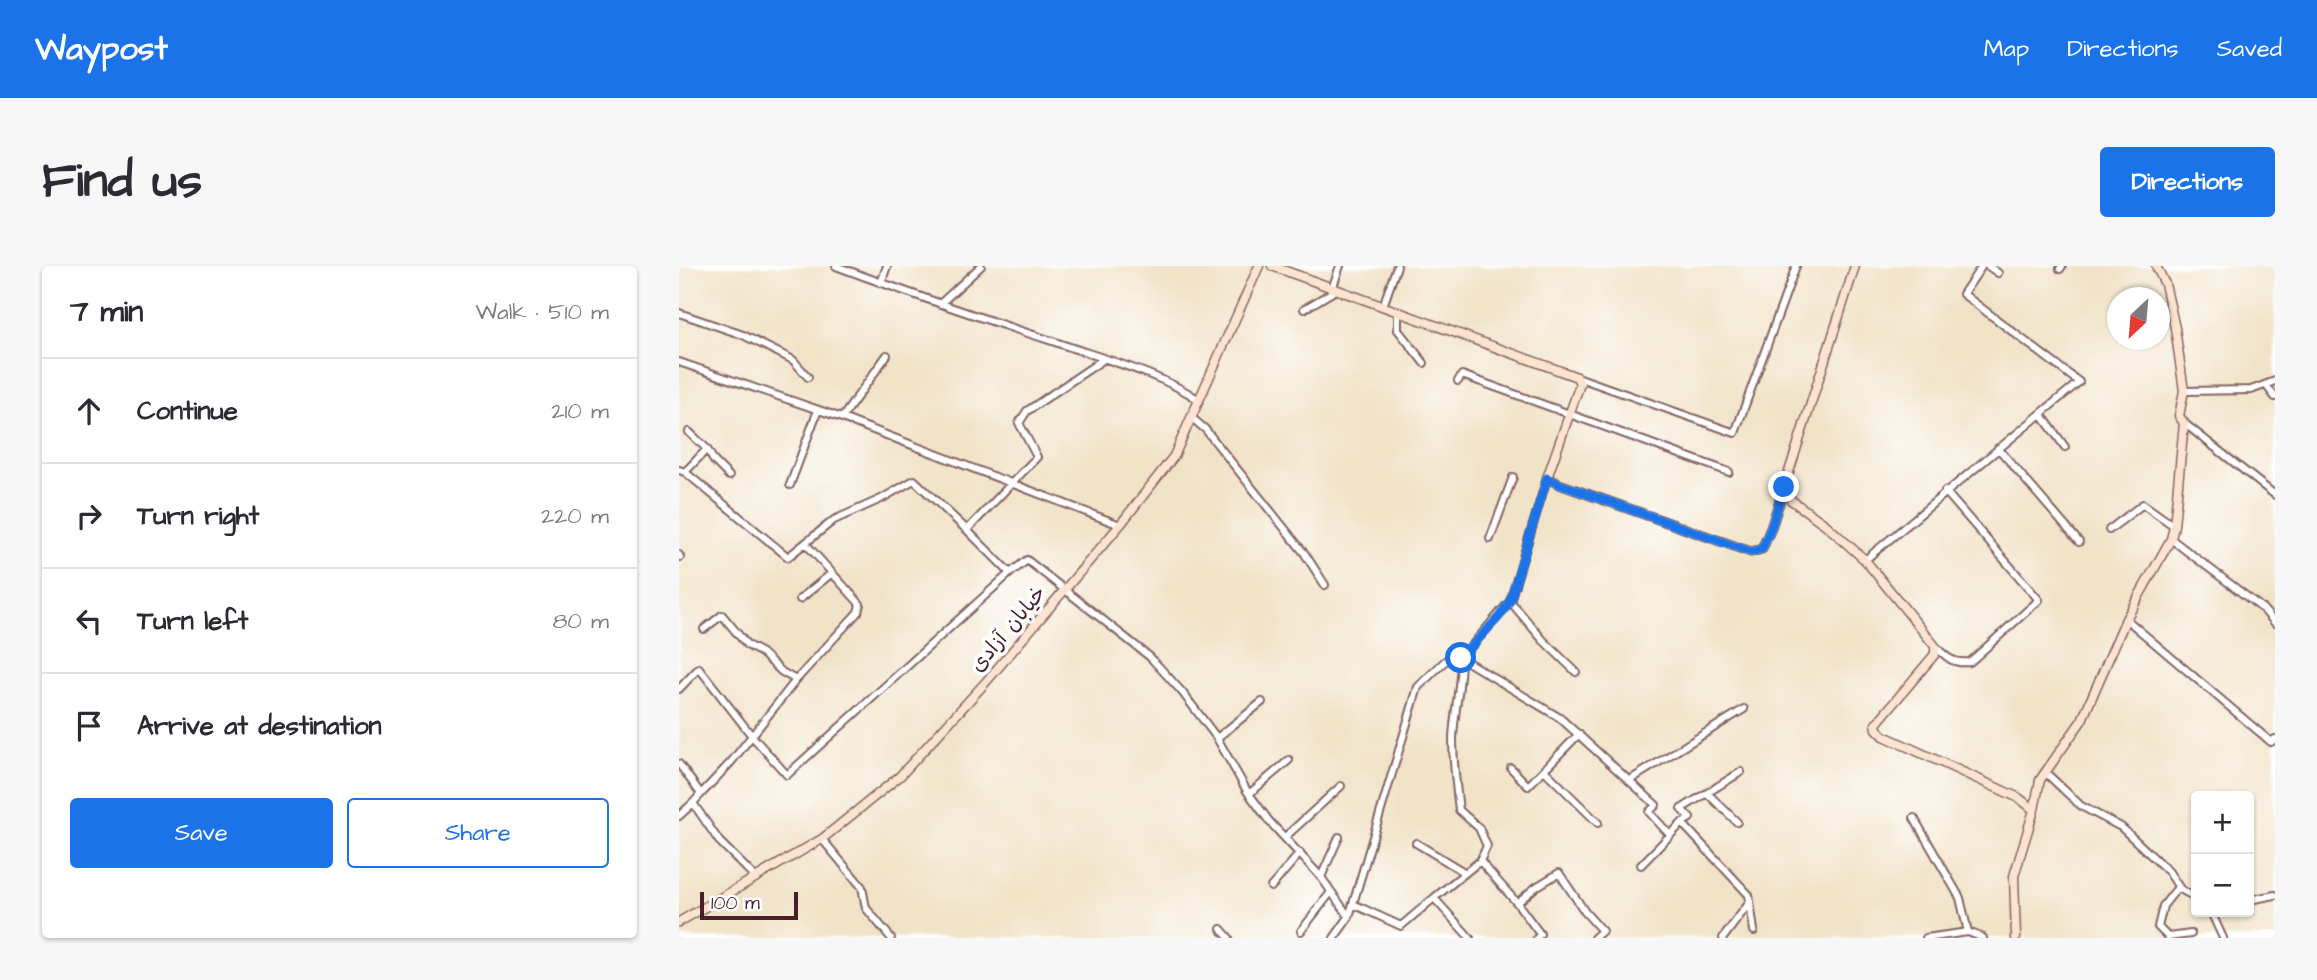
<!DOCTYPE html>
<meta charset="utf-8">
<style>
:root{--surface:#fff;--page:#f7f7f7;--text:#2b2b33;--muted:#7c7c81;--line:#e1e1e2;--accent:#1a73e8}
body{margin:0;font-family:"Architects Daughter","Playpen Sans Arabic",sans-serif;background:var(--page);color:var(--text)}
.controls{position:absolute;right:21px;bottom:21px;display:grid;overflow:hidden;border-radius:7px;box-shadow:0 2px 5px #0004}
.controls button{width:63px;height:63px;display:grid;place-items:center;padding:0;border:0;border-bottom:2px solid var(--line);background:var(--surface);color:var(--text);font:35px sans-serif}
.compass{position:absolute;left:1428px;top:21px;width:63px;height:63px;border-radius:50%;background:var(--surface);box-shadow:0 2px 5px #0004;rotate:206deg}
.scale{position:absolute;left:21px;bottom:18px;width:98px;box-sizing:border-box;padding-left:7px;border:4px solid #4a1f2b;border-top:0;font-size:19px;line-height:24px;white-space:nowrap;color:#4a1f2b;-webkit-text-stroke:5px #fff;paint-order:stroke}
.stop{position:absolute;width:21px;height:21px;margin:-16px;border:5px solid #1a73e8;border-radius:50%;background:#fff}
.stop.end{background:#1a73e8;border-color:#fff;box-shadow:0 2px 7px #0008}
.list{margin:0;padding:0;list-style:none}
h2{display:flex;justify-content:space-between;align-items:center;height:91px;margin:0;padding:0 28px;font-size:30px}
h2 small{font-size:23px;font-weight:400;color:var(--muted)}
.list li{display:grid;grid-template-columns:46px 1fr auto;gap:21px;align-items:center;box-sizing:border-box;height:105px;padding:0 28px;border-top:2px solid var(--line)}
.list b{display:block;font-size:26px;white-space:nowrap}
.list em{font-size:23px;font-style:normal;color:var(--muted)}
.actions{display:flex;gap:14px;padding:21px 28px}
.actions a{flex:1;padding:16px 0;border:2px solid var(--accent);border-radius:7px;text-align:center;font-size:24px;color:var(--accent)}
.actions .main{background:var(--accent);color:#fff}
.icon{flex:none;width:38px;height:38px;fill:none;stroke:currentColor;stroke-width:2;stroke-linecap:round;stroke-linejoin:round}
.map{position:relative;flex:none;width:1596px;height:672px;overflow:hidden;border-radius:7px}
header{display:flex;align-items:center;gap:42px;box-sizing:border-box;height:98px;padding:0 35px;background:var(--accent);color:#fff}
header strong{font-size:33px}
nav{display:flex;gap:38px;margin-inline-start:auto;font-size:24px}
.intro{display:flex;align-items:center;justify-content:space-between;box-sizing:border-box;height:168px;padding:0 42px}
h1{margin:0;font-size:49px}
.button{padding:18px 32px;border-radius:7px;background:var(--accent);color:#fff;font-size:24px;font-weight:700}
main{display:flex;gap:42px;padding:0 42px}
aside{flex:1;background:var(--surface);border-radius:7px;box-shadow:0 2px 5px #0004}
.map>svg:first-child{display:block}
.lines{fill:none;stroke-linecap:round;stroke-linejoin:round}
.street-casing{stroke:#846462;stroke-width:10}
.secondary-casing{stroke:#846462;stroke-width:11}
.street{stroke:#fff;stroke-width:6}
.secondary{stroke:#fde4d1;stroke-width:8}
.route{stroke:#1a73e8;stroke-width:9}
.labels{text-anchor:middle;dominant-baseline:central;stroke-width:7;stroke-linejoin:round;paint-order:stroke}
.street-label{font-size:21px;fill:#4a1f2b;stroke:#fff}
</style>
<header>
<strong>Waypost</strong>
<nav><a>Map</a><a>Directions</a><a>Saved</a></nav>
</header>
<div class="intro"><h1>Find us</h1><a class="button">Directions</a></div>
<main>
<aside>
<h2>7 min<small>Walk · 510 m</small></h2>
<ul class="list">
<li><svg class="icon" aria-label="ahead" viewBox="0 0 24 24"><path d="M12 20V5M6 11l6-6 6 6"/></svg><div><b>Continue</b></div><em>210 m</em></li>
<li><svg class="icon" aria-label="right" viewBox="0 0 24 24"><path d="M7 20v-9h11M14 6l5 5-5 5"/></svg><div><b>Turn right</b></div><em>220 m</em></li>
<li><svg class="icon" aria-label="left" viewBox="0 0 24 24"><path d="M17 20v-9H6M10 6l-5 5 5 5"/></svg><div><b>Turn left</b></div><em>80 m</em></li>
<li><svg class="icon" aria-label="arrive" viewBox="0 0 24 24"><path d="M6 21V4h12l-3 4 3 4H6"/></svg><div><b>Arrive at destination</b></div></li>
</ul>
<div class="actions"><a class="main">Save</a><a>Share</a></div>
</aside>
<div class="map">
<svg width="1596" height="672" viewBox="0 0 1596 672">
<rect width="100%" height="100%" fill="#fff"/>
<filter id="ink" filterUnits="userSpaceOnUse"><feTurbulence type="fractalNoise" baseFrequency=".0143" numOctaves="2"/><feDisplacementMap in="SourceGraphic" scale="14" xChannelSelector="R" yChannelSelector="G"/><feConvolveMatrix kernelMatrix="1 2 1 2 8 2 1 2 1" color-interpolation-filters="sRGB"/></filter>
<filter id="wash" filterUnits="userSpaceOnUse"><feTurbulence type="fractalNoise" baseFrequency=".00686" numOctaves="4" result="noise"/><feDisplacementMap in="SourceGraphic" scale="28" xChannelSelector="R" yChannelSelector="G"/><feGaussianBlur stdDeviation="1.57" result="paint"/><feColorMatrix in="noise" values="0 0 0 0 0 0 0 0 0 0 0 0 0 0 0 0 0 1.4 0 .05"/><feComposite in="paint" operator="in"/></filter>
<g filter="url(#wash)">
<rect width="100%" height="100%" fill="#f1e3c8"/>
</g>
<g filter="url(#ink)">
<g class="lines">
<defs>
<path id="street" d="M157 0C229 27 302 52 376 76 421 92 481 107 520 134
M1309 0 1319 7
M1381 3 1383 0
M202 17 208 0
M653 23 661 0
M261 38 302 0
M704 40 718 0
M625 43 657 24
M719 46V64L745 97
M0 47 64 69 114 94 129 111
M425 93 348 145 340 157 358 191 288 264 331 307 348 294 471 391 503 426 538 472 568 525 590 555 642 611 670 651
M0 96 163 152 441 259
M898 111 1056 167 1117 0
M779 115 783 109 1050 206
M1587 119 1596 131
M1505 125 1572 124 1596 115
M1362 148 1386 181
M163 152 208 89
M513 152 526 163 626 288 646 319
M1505 157 1596 229
M1319 182 1400 276
M28 183 35 195 50 210
M0 204 6 206 109 291 155 254 202 233 235 214 288 264
M6 206 28 183 10 166
M111 219 139 144
M1430 264 1464 238 1495 260
M811 273 834 211
M1492 273 1584 343 1596 357
M0 289 1 291
M1186 294 1400 116 1284 28 1303 0
M121 333 153 307
M831 335 864 374 897 406
M1447 353 1592 476 1596 473
M25 363 43 349 68 379 83 387 103 406 117 414
M1256 380C1268 392 1274 398 1291 396L1360 334 1266 225
M782 392C782 419 775 446 774 473 774 496 777 520 780 544L800 562 808 580 801 595 838 637 857 621 880 607 906 646 923 665 915 672
M782 392 881 452 977 539 970 546 991 569
M0 423 20 402 73 470 108 509 331 307
M538 472 583 436
M0 498 22 528 53 495 117 414 179 346 181 338 127 278
M832 502 849 520 900 468
M865 504 919 557
M1366 506 1402 540 1442 561 1490 606 1501 623 1517 632
M951 514 1065 443
M22 528 14 537 40 575 76 611
M570 528 610 494
M1029 528 1058 556
M0 550 14 537
M1235 552 1281 632 1289 666 1304 672
M1003 557 1070 629 1075 665
M606 571 662 520
M143 573 183 621 187 642 212 672
M737 577 785 606
M962 599 1003 557 1011 552 1002 543 1062 506
M642 611 660 571
M592 621 621 587
M1499 621 1484 640 1479 661 1489 671 1512 668
M1570 634 1596 629
M838 637 861 668 858 672
M674 638 722 660 755 632
M1532 646 1544 672
M542 663 550 672
M622 665 652 626
M655 672 670 651 739 421 766 395 782 392 831 335 868 212
M791 672 755 632 801 595
M1044 672 1071 636
M1247 672 1289 666"/>
<path id="secondary" d="M593 0 898 111 901 118 868 212 880 218 1072 286 1083 283 1092 262 1176 0
M1106 221 1112 234 1147 259 1186 294 1256 380V388L1197 458 1198 463 1205 470 1340 532 1355 544
M0 656 143 573 221 510 306 417 441 259 495 190 580 0
M1337 672 1335 610 1355 544 1361 514 1403 454 1447 353 1492 273 1495 260 1505 157 1500 150 1505 125 1496 62 1486 18 1477 0"/>
</defs>
<use href="#street" class="street-casing"/>
<use href="#secondary" class="secondary-casing"/>
<use href="#street" class="street"/>
<use href="#secondary" class="secondary"/>
</g>
</g>
<g class="lines" filter="url(#ink)">
<path class="route" d="M782 392 820 351 831 335 868 212 880 218 1072 286 1083 283 1092 262 1105 221"/>
</g>
<g class="labels">
<g class="street-label">
<text transform="translate(329 363) rotate(-50)">خیابان آزادی</text>
</g>
</g>
</svg>
<div class="controls">
<button>+</button>
<button>−</button>
</div>
<svg class="compass" viewBox="-18 -18 36 36"><path d="M0-13l5 13h-10z" fill="#e53935"/><path d="M0 13l5-13h-10z" fill="#7c7c81"/></svg>
<div class="scale">100 m</div>
<div class="stop" style="left:782px;top:392px"></div>
<div class="stop end" style="left:1105px;top:221px"></div>
</div>
</main>
